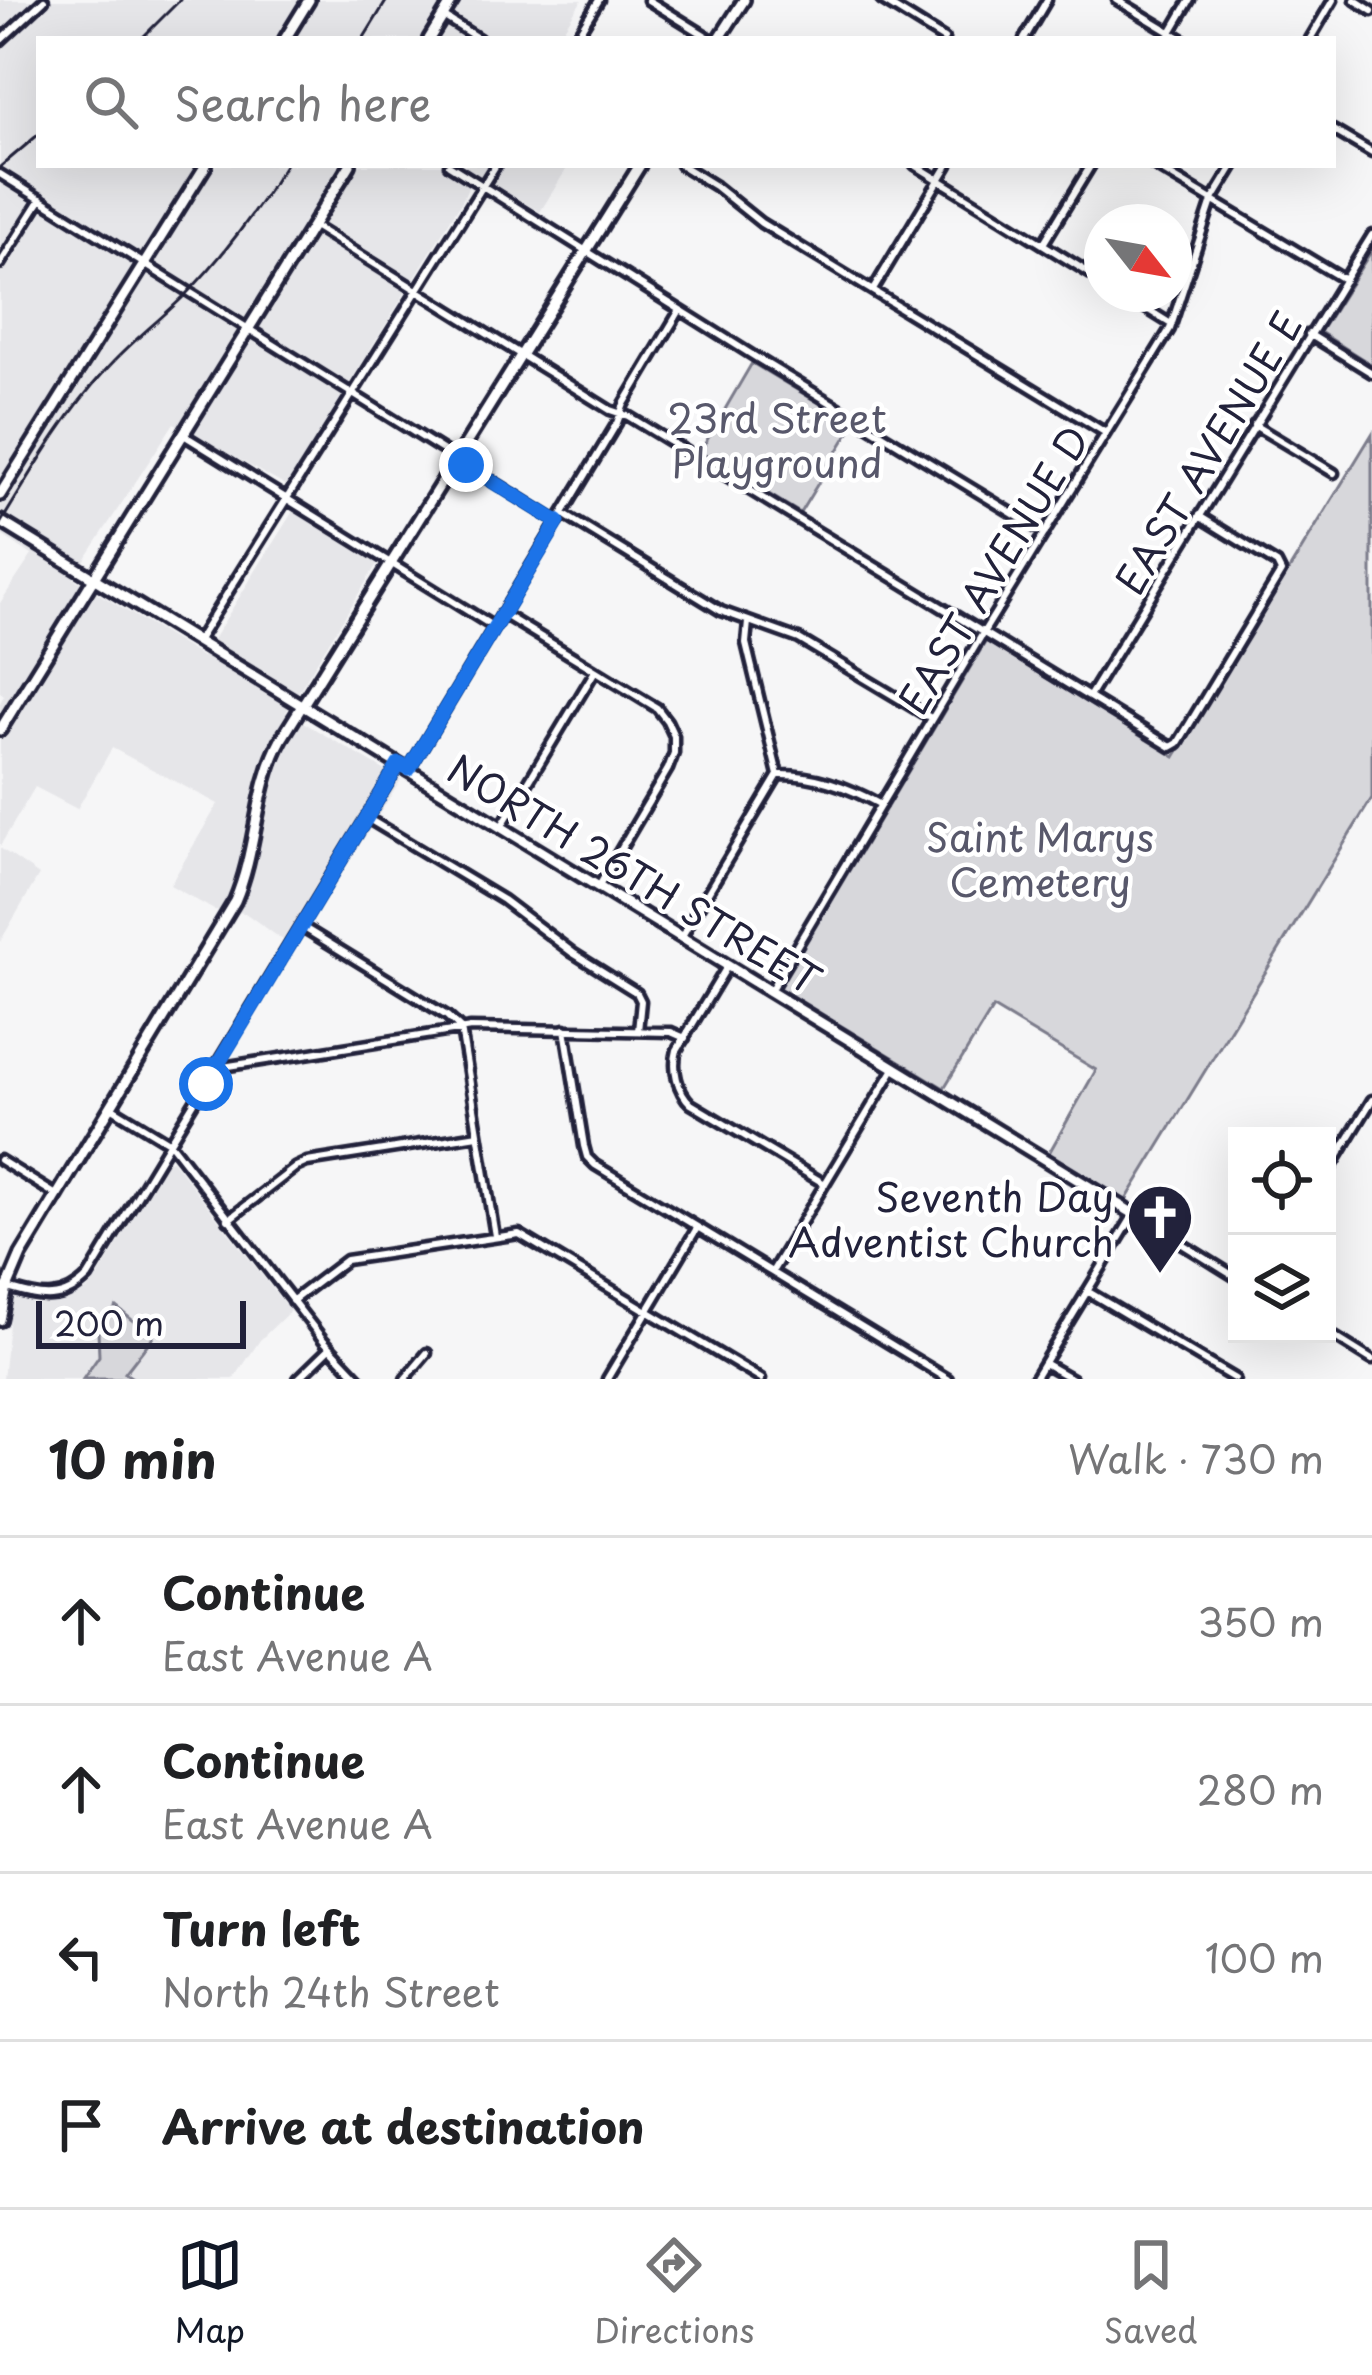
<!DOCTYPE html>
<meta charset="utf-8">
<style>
:root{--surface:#fff;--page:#f2f2f2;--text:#202124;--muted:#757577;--line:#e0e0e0;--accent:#111827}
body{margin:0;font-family:"Playpen Sans",sans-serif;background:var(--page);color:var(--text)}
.controls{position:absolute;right:36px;bottom:36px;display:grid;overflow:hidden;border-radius:0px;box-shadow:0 12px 48px #0002}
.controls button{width:108px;height:108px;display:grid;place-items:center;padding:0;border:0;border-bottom:3px solid var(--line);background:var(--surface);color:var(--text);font:60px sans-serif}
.compass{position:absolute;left:1084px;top:204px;width:108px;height:108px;border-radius:50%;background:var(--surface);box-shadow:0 12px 48px #0002;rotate:121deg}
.scale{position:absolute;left:36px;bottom:30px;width:210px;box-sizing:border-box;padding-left:12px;border:6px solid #22223b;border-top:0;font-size:33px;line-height:42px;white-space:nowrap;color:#22223b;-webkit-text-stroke:9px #fff;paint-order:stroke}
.stop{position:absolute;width:36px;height:36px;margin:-27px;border:9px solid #1a73e8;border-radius:50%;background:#fff}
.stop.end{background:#1a73e8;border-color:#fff;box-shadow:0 3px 12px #0008}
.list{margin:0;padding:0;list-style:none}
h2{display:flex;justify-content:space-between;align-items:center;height:156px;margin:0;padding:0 48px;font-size:51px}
h2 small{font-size:39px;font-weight:400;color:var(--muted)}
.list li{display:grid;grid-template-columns:78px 1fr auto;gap:36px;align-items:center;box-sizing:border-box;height:168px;padding:0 48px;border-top:3px solid var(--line)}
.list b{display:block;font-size:45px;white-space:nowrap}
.list p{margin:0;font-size:39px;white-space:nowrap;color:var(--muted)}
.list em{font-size:39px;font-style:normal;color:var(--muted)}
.icon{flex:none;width:66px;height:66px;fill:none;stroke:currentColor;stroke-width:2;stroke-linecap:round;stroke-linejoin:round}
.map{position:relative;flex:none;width:1372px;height:1379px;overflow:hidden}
.search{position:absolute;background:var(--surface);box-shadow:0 12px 48px #0002;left:36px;right:36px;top:36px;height:132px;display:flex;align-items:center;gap:30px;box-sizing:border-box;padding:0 42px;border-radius:0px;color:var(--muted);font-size:45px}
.sheet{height:828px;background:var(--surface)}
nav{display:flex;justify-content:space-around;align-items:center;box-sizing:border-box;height:168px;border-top:3px solid var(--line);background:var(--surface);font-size:33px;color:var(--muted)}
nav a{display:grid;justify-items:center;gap:6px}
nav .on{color:var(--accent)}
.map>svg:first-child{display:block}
.built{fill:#e6e6e9}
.green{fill:#d7d7db;stroke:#7c7c8b;stroke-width:3}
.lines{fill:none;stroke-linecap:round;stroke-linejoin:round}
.street-casing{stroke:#22223b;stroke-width:15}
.secondary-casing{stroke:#22223b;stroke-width:18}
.primary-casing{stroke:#22223b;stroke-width:18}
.street{stroke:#fff;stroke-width:6}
.secondary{stroke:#fff;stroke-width:9}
.primary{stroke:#fff;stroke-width:9}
.rail{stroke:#22223b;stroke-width:3}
.route{stroke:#1a73e8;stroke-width:15}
.labels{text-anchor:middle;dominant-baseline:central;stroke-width:9;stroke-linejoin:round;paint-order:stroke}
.park-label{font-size:39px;fill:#58586b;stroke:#fff}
.street-label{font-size:39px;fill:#22223b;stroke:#fff}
.poi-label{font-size:39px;fill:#22223b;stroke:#fff;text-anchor:end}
</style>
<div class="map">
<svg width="1372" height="1379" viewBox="0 0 1372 1379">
<rect width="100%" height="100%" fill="#f6f6f7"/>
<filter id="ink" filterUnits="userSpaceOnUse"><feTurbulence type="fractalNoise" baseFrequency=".00833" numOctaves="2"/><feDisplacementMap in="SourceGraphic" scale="24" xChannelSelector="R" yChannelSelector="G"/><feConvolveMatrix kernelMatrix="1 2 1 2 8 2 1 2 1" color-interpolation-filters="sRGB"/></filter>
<g filter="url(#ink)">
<path class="built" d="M0 0H582L557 39H39V165H569L540 212 474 172 462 201 286 486 174 423 73 578 202 657 293 511 377 564 286 712 401 780 294 948 245 913 214 910 170 885 218 804 112 748 77 809 35 787 0 846V703L4 695 0 692V603L32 555 0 534Z
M0 848 39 875 0 942Z
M172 1160 290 1311 260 1340 234 1379H3L12 1297 39 1304H55L69 1300 88 1289 98 1277 167 1161Z"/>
<path class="green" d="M1372 250V365L1320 332Z
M752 363 854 424 800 513 700 452Z
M1372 434V798L1126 1200 1049 1153 1096 1070 993 1008 944 1088 779 988 986 641 1175 757Z
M116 1307 153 1337 125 1373 134 1379H83L99 1356 98 1330Z"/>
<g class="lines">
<defs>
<path id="street" d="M648 0 711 39
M881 0 944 39
M1117 0 1182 39
M1355 0 1372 11
M443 16 479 39
M575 39 599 0
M1024 39 1047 0
M1167 39 1190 0
M1310 39 1333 0
M0 41 44 0
M1333 130 1372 153
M449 165 757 358 1045 533
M681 165 715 186 761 223 1106 433
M915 165 1102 281
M1153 165 1345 280
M0 174 558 522
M312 225 610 410 628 416 1171 747 1178 743 1281 572 1277 564 1199 516
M1043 244 1091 165
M0 264 41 199
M873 290 948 165
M1123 294 1171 324
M1309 334 1372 373
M1254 425 1334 473
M182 434 494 627
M563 514 721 611 799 639 931 718
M503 614 657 708 667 721 674 736V753L668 769 599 886
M198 640 496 165
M1089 697 1372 235
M409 769 617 423 624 404 680 310
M778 775C815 774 849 787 881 805
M367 818 503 900 573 953 637 993 641 1001 638 1031
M501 827 595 671
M301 926 447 1016 461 1029
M682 936 778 775 746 643 748 622
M728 965 677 1050C672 1068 677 1091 691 1104L825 1184
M770 991 983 633 1170 329 1212 201 1234 165
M461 1029 495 1236
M565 1029 584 1146 587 1157 595 1165 948 1379
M216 1068 471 1028 671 1032 685 1038
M111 1107 170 1143 324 1341 360 1379
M0 1160 58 1196
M1327 1174 1372 1100
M228 1220 296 1167 307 1162 478 1135
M772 1272 895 1067
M0 1286C35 1295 59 1307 88 1277L399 764
M1087 1291 1235 1379
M292 1301 346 1260 519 1234 761 1379
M1327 1332 1372 1360
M1044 1363 1072 1379
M298 1379 330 1348
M405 1379 427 1353
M607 1379 697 1228
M1034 1379 1134 1214 1237 1278"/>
<path id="secondary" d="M429 39 453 0
M719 39 744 0
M0 521 1134 1214
M0 730 350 165
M0 1320 7 1288 21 1255 235 901C258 848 254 789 282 738L640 165"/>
<path id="primary" d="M285 39 309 0
M0 495 206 165"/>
</defs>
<use href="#street" class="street-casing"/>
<use href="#secondary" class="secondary-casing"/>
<use href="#primary" class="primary-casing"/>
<use href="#street" class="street"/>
<use href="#secondary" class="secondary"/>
<use href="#primary" class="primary"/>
<path class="rail" d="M141 39 180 0
M363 39 387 0
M0 167 39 134
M0 524C32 472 63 417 104 372 128 344 158 322 184 296 224 256 255 213 285 165"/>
</g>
</g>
<g class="lines" filter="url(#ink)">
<path class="route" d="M206 1084 399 764 409 769 558 522 466 465"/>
</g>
<defs>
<symbol id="church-pin" viewBox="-11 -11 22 30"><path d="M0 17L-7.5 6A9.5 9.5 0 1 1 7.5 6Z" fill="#22223b" stroke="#fff"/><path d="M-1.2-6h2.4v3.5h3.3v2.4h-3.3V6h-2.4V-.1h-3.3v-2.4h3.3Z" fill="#fff"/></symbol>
</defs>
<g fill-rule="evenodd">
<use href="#church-pin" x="1122" y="1179" width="76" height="104"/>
</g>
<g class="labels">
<g class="park-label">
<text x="777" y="416">23rd Street<tspan x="777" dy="45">Playground</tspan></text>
<text x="1040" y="835">Saint Marys<tspan x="1040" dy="45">Cemetery</tspan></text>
</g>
<g class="street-label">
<text transform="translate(1207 452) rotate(-59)">EAST AVENUE E</text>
<text transform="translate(992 569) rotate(-59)">EAST AVENUE D</text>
<text transform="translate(635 873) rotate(31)">NORTH 26TH STREET</text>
</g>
<g class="poi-label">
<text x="1114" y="1195">Seventh Day<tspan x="1114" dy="45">Adventist Church</tspan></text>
</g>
</g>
</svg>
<div class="controls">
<button><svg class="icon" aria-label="locate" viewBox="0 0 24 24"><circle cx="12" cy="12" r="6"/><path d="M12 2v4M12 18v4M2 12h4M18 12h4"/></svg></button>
<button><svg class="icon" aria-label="layers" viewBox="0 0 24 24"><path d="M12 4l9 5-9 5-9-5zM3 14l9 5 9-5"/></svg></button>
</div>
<svg class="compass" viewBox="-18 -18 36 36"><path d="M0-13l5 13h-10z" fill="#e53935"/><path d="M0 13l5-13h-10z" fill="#757577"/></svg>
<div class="scale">200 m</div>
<div class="stop" style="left:206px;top:1084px"></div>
<div class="stop end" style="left:466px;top:465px"></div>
<div class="search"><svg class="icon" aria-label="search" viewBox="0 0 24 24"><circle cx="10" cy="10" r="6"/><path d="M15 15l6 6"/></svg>Search here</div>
</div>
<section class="sheet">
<h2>10 min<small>Walk · 730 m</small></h2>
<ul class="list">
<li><svg class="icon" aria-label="ahead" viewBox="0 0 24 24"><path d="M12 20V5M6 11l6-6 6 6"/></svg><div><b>Continue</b><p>East Avenue A</p></div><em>350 m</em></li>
<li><svg class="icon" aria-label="ahead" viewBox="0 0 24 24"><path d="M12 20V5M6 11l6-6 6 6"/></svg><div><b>Continue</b><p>East Avenue A</p></div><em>280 m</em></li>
<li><svg class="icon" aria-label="left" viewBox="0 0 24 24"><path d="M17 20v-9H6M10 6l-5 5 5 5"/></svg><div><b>Turn left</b><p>North 24th Street</p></div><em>100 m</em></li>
<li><svg class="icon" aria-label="arrive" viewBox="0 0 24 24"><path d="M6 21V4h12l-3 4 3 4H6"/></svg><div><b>Arrive at destination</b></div></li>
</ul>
</section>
<nav>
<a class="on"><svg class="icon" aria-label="map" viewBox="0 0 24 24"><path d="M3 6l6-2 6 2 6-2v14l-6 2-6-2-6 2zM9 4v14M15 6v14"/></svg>Map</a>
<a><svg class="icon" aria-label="directions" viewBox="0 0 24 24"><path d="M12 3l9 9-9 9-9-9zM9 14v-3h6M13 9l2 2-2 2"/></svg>Directions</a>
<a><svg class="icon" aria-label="saved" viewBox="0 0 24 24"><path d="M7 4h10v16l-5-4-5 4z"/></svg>Saved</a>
</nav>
